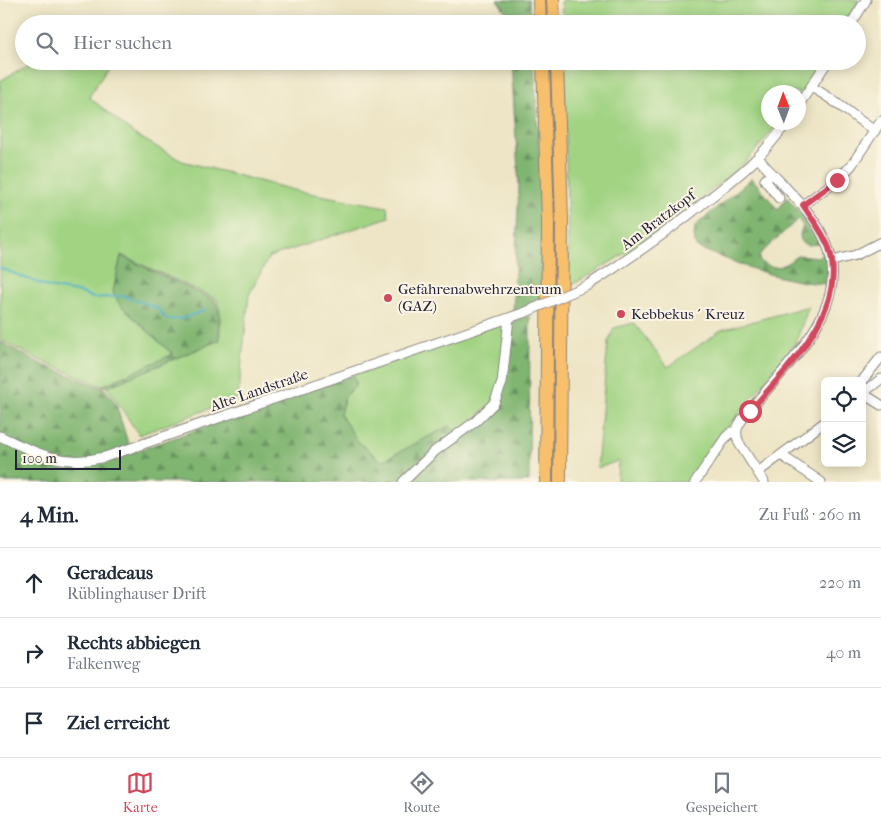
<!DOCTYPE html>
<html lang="de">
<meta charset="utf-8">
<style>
:root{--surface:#fff;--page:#f2f2f3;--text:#1f2937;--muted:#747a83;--line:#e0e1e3;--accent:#d1495b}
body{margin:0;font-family:"IM FELL French Canon",serif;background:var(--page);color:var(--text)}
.controls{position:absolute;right:15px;bottom:15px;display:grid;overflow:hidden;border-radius:8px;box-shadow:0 2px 12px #0003}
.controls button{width:45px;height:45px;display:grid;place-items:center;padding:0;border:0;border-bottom:1px solid var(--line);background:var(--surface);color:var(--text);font:25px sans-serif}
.compass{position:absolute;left:761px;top:85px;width:45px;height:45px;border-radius:50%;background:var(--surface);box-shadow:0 2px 12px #0003;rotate:359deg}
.scale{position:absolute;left:15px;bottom:12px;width:106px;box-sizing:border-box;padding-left:5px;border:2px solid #22223b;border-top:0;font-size:14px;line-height:18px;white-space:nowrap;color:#22223b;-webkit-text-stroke:4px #fcf5e5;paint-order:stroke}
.stop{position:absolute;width:15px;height:15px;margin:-11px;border:4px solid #d1495b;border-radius:50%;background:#fff}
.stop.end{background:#d1495b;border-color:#fff;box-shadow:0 1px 5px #0008}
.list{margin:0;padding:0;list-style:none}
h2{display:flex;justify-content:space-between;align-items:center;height:65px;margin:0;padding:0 20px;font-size:21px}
h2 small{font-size:16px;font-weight:400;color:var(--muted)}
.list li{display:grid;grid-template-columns:32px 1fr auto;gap:15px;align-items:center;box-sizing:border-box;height:70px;padding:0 20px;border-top:1px solid var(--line)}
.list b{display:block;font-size:19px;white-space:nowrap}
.list p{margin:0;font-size:16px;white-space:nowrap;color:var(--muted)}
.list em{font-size:16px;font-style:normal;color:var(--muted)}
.icon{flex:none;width:28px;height:28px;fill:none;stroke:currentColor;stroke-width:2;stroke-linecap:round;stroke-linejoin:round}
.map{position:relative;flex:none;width:881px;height:482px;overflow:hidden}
.search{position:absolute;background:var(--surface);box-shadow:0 2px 12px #0003;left:15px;right:15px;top:15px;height:55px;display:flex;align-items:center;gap:12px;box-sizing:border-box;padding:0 18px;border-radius:28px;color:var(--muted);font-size:19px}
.sheet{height:275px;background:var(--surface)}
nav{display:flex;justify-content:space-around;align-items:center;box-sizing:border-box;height:70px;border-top:1px solid var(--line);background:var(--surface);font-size:14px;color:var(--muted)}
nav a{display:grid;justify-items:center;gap:2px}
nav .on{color:var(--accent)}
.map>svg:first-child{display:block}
.green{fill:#a1d383;stroke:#627a5f}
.forest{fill:url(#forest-firs);stroke:#516c56}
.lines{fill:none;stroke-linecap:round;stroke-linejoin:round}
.stream{stroke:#43abc2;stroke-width:2}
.minor-casing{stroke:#888480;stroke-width:11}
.highway-casing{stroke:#888480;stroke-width:14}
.minor{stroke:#fff;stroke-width:9}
.highway{stroke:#f8bf6c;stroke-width:12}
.minor-bridge-casing{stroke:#888480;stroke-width:11;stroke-linecap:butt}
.minor-bridge{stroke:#fff;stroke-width:9}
.route{stroke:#d1495b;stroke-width:6}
.poi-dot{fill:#d1495b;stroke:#fcf5e5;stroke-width:2}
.labels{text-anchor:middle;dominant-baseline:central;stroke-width:4;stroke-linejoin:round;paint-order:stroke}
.street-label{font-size:15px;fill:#22223b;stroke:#fcf5e5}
.poi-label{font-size:15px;fill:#22223b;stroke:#fcf5e5;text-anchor:start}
</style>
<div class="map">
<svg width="881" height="482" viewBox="0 0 881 482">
<defs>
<pattern id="forest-firs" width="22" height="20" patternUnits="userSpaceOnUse" patternTransform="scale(1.25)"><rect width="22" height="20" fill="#80b571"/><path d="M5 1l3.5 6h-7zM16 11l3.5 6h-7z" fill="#68935e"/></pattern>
</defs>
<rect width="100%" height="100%" fill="#fcf5e5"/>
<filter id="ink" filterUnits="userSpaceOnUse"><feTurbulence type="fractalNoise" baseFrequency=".02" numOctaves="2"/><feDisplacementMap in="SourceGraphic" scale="10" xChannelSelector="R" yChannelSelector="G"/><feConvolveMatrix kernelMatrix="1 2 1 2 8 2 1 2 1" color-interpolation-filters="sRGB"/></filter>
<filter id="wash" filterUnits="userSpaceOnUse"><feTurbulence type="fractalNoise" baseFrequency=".0096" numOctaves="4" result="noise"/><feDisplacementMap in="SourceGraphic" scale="20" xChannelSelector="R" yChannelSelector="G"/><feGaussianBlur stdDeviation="1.12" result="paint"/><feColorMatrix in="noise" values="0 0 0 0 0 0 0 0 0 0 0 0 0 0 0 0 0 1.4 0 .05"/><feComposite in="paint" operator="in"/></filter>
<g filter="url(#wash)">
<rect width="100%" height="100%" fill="#ede5c5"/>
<path class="green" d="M561 0H859L845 24H563Z
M33 61H111L89 97 134 134 182 161 298 191 387 207 389 217 269 257 249 295 238 398 139 435 107 387 220 340V311L217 299 121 255 113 292 120 305 173 355 102 386 41 361 0 340V81Z
M564 61H822L799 100 798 92H768V122L779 123 743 165 651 238 569 287Z
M809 306 795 344 727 428 689 482H617L618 461 597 468 608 342 614 328 634 323 668 367 721 330Z
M506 322 500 383 492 403 460 434 449 426 382 461 358 442 340 414 345 396 357 385 353 375Z"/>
<path class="forest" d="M497 0H529L531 24H509V16Z
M511 61H534L543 224 542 302 513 313 519 186Z
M752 178 778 210 787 197 820 237 819 244 807 245 801 242 800 234 803 226 798 219 760 254 759 261C775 272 785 266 798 255L818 257 823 252 829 259V284C782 283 739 264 696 247L694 236 695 226Z
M121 256 215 300 219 312V340L107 387 102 386 173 354 120 305 113 292Z
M530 316 529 482H0V342L41 364 105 389 116 404 131 453 353 375 357 385 345 396 340 414 358 442 382 461 449 426 462 436 495 405 512 321Z"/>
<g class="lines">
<path class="stream" d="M0 268 48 287 82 293 93 298 124 296 157 308 166 319H181L205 310"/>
</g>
</g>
<g filter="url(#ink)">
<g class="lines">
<defs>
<path id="minor" d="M851 24 866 0
M811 87C835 99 853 117 875 131
M798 106 828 61
M759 159C781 185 809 206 824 238 855 300 795 356 760 398 753 407 741 417 737 429 736 434 737 438 739 443L764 482
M772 173 765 180 779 198
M803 205 837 180 851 166 881 121
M832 261 856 255 881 242
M588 285C629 259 668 232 706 201 738 176 763 157 787 122
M862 381 881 357
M862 393 881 405
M863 393 881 379
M0 436C37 454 63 467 105 457L526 312
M781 455 821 482
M758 472 825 422
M403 482 435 451 476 421 494 403 502 383 509 318
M695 482 726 437 732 432 737 431"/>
<path id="highway" d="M539 0 540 24
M553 0 554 24
M543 61 548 222 546 482
M557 61 562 221 560 482"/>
</defs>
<use href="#minor" class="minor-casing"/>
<use href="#highway" class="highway-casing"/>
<use href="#minor" class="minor"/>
<use href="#highway" class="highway"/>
<defs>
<path id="minor-bridge" d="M526 312 588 285"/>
</defs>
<use href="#minor-bridge" class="minor-bridge-casing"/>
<use href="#minor-bridge" class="minor-bridge"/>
</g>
</g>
<g class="lines" filter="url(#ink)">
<path class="route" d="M750 411C786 369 849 310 829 248 823 232 812 219 803 205L837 180"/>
</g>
<g class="poi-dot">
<circle cx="388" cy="298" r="5"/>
<circle cx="621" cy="314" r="5"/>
</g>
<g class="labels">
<g class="street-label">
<text transform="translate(658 220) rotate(-37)">Am Bratzkopf</text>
<text transform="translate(259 390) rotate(-19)">Alte Landstraße</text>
</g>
<g class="poi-label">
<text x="398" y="289">Gefahrenabwehrzentrum<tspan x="398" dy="17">(GAZ)</tspan></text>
<text x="631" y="314">Kebbekus´ Kreuz</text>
</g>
</g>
</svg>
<div class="controls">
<button><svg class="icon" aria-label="locate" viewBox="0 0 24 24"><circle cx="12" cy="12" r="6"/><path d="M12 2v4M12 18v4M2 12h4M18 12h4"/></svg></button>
<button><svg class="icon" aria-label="layers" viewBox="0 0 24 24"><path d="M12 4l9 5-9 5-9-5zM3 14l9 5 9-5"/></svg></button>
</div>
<svg class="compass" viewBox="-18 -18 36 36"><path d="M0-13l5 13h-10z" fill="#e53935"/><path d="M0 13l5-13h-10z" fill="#747a83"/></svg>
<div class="scale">100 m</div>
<div class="stop" style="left:750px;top:411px"></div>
<div class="stop end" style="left:837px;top:180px"></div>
<div class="search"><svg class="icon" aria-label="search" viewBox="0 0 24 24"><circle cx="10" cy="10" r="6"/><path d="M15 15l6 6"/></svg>Hier suchen</div>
</div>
<section class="sheet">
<h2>4 Min.<small>Zu Fuß · 260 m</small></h2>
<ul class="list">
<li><svg class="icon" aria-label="ahead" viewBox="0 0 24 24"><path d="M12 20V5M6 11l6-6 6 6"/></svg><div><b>Geradeaus</b><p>Rüblinghauser Drift</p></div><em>220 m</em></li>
<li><svg class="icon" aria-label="right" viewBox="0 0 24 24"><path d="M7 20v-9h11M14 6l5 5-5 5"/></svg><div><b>Rechts abbiegen</b><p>Falkenweg</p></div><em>40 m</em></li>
<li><svg class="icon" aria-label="arrive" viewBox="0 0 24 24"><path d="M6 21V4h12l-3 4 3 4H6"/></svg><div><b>Ziel erreicht</b></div></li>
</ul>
</section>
<nav>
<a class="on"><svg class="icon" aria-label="map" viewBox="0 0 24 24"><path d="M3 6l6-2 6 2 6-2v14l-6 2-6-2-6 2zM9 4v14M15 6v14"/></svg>Karte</a>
<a><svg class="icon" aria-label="directions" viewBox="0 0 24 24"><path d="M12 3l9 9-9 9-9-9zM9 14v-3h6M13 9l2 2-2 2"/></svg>Route</a>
<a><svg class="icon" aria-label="saved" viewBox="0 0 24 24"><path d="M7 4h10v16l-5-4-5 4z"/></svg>Gespeichert</a>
</nav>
